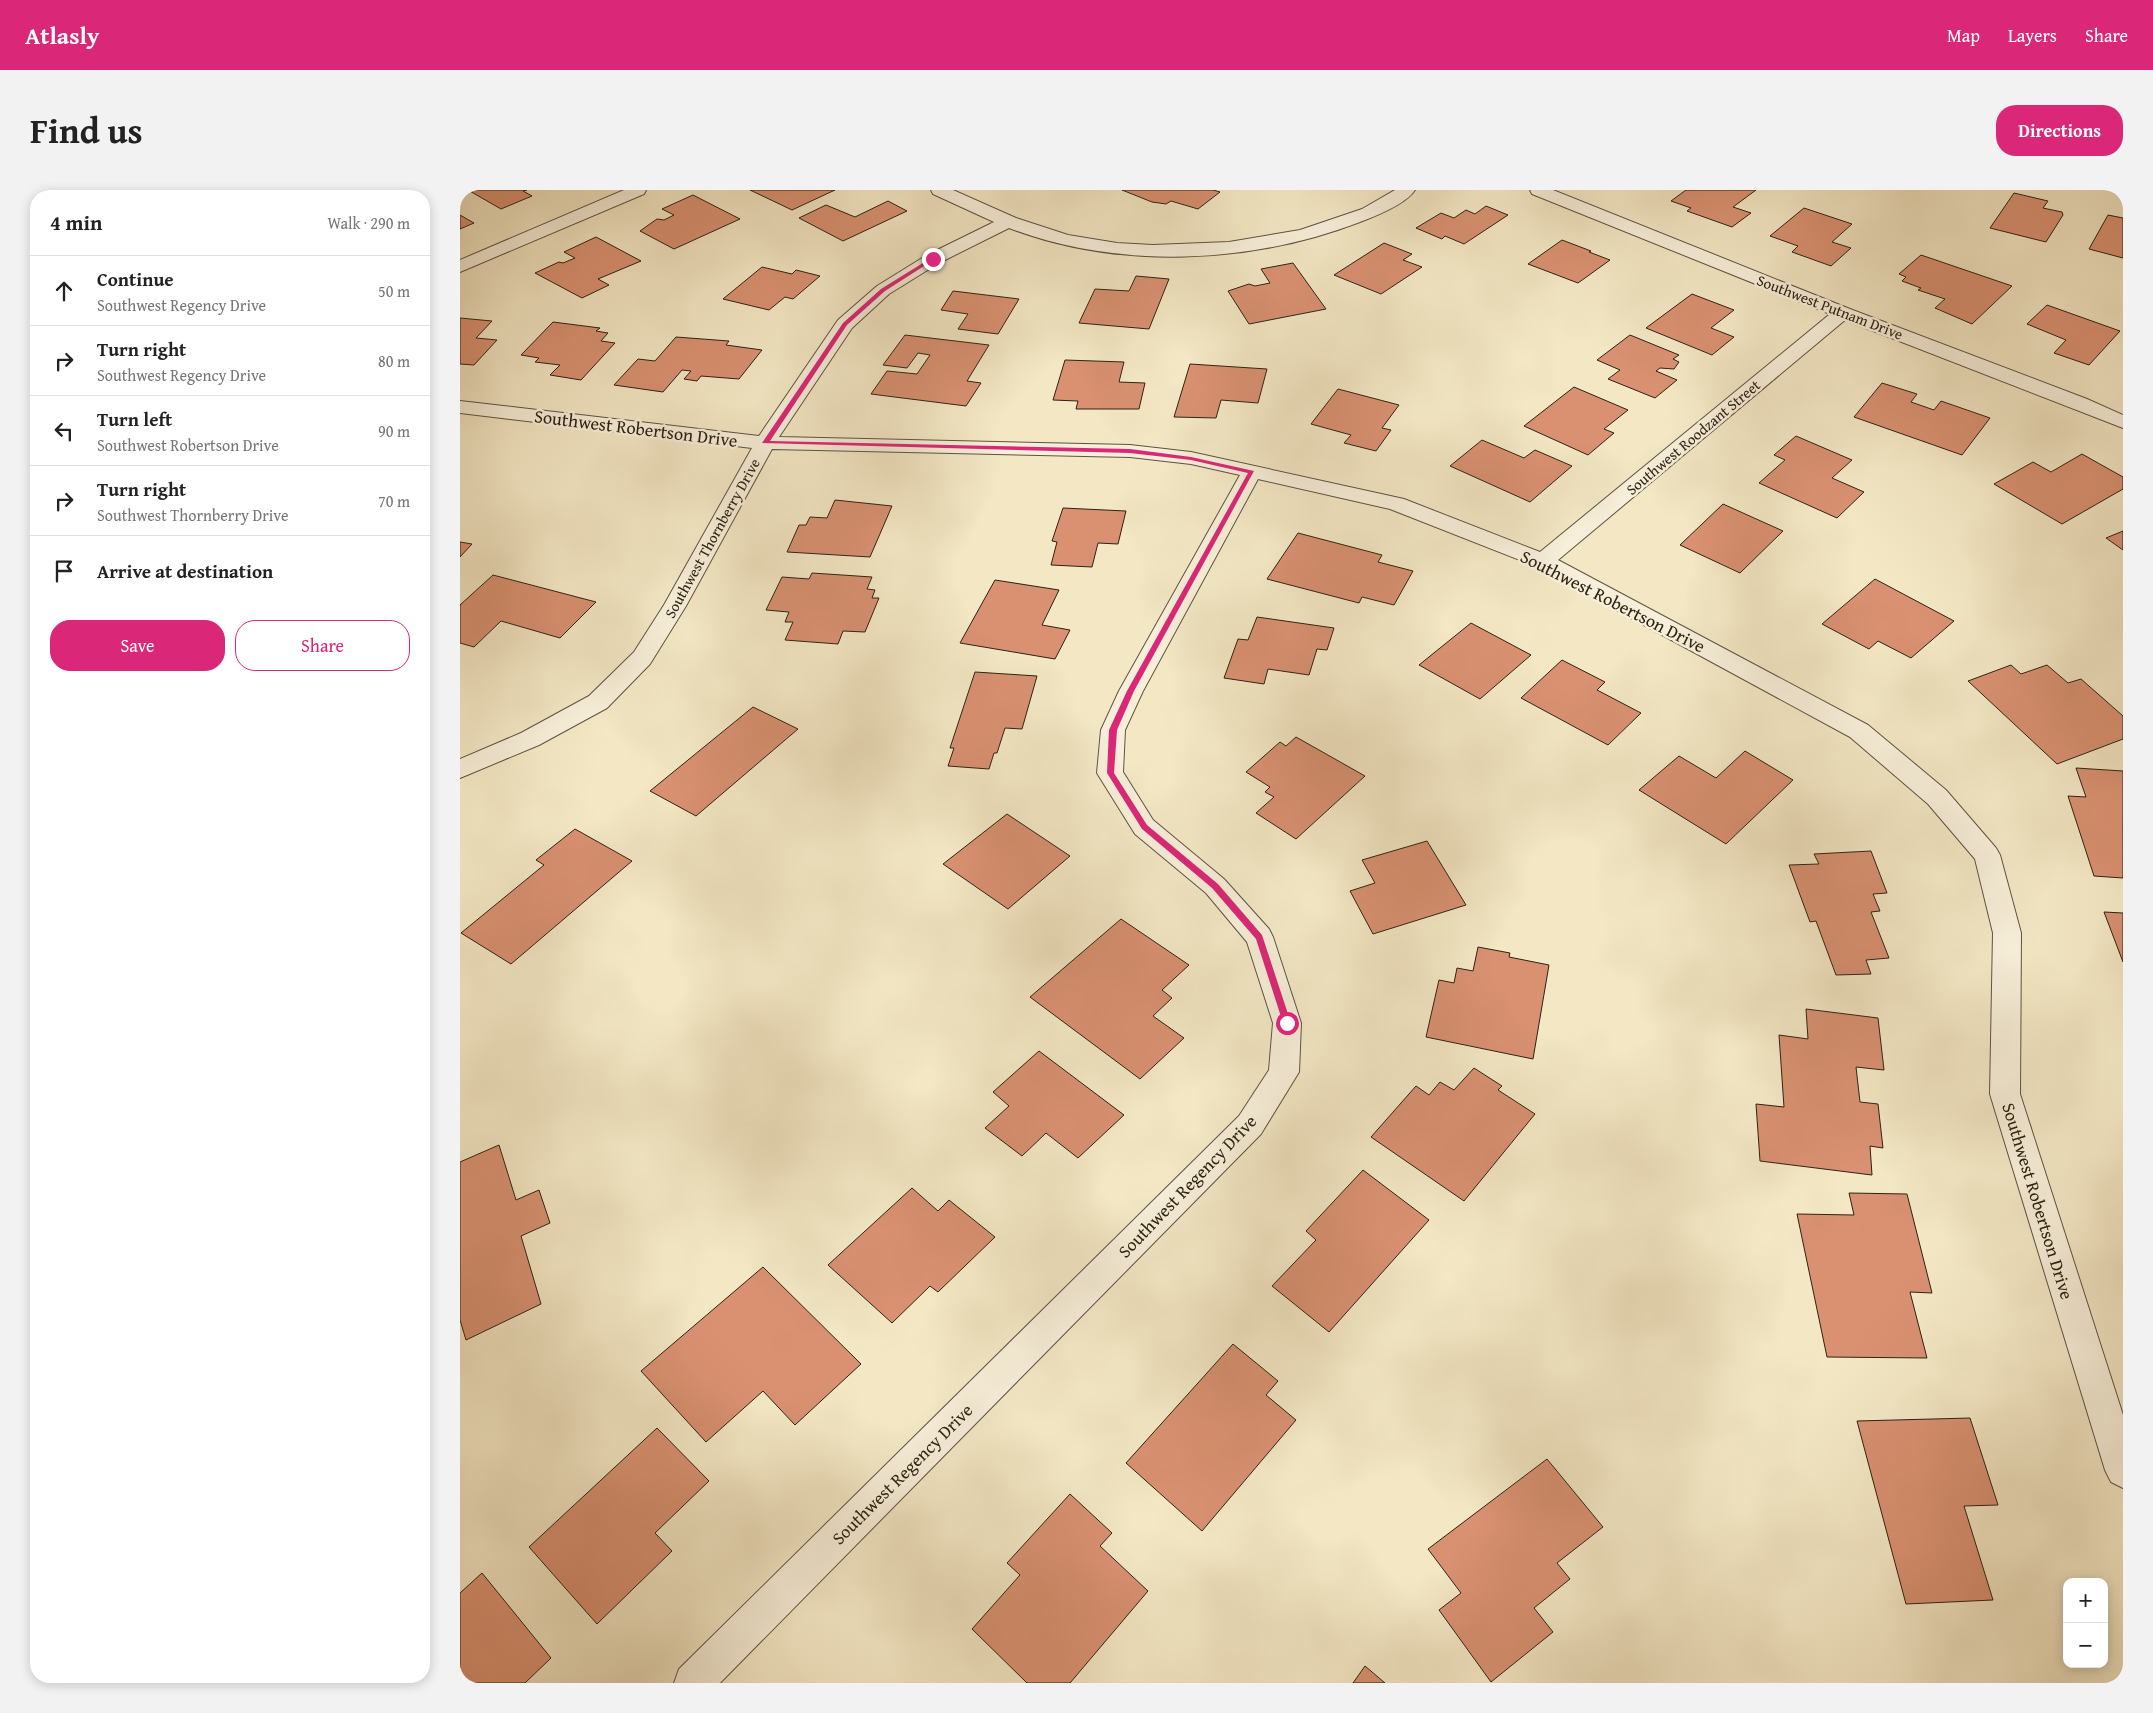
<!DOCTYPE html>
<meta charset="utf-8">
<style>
:root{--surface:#fff;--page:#f2f2f2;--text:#222;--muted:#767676;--line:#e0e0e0;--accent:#db2777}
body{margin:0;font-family:"Gentium Book Plus",serif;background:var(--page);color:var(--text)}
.controls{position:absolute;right:15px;bottom:15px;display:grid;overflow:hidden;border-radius:10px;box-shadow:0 2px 12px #0003}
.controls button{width:45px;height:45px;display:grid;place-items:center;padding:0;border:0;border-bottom:1px solid var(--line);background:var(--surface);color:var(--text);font:25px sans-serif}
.stop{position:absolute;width:15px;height:15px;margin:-11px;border:4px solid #db2777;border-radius:50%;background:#fff}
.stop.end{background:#db2777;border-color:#fff;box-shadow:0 1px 5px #0008}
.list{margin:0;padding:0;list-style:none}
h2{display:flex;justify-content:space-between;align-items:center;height:65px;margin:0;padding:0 20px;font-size:21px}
h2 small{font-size:16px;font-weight:400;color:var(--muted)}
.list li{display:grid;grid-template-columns:32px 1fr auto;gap:15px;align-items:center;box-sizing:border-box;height:70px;padding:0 20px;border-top:1px solid var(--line)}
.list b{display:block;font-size:19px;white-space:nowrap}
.list p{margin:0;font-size:16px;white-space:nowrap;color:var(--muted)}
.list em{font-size:16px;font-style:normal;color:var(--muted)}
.actions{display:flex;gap:10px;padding:15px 20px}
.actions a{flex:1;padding:11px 0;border:1px solid var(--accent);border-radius:20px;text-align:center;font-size:18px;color:var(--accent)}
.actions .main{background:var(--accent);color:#fff}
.icon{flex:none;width:28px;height:28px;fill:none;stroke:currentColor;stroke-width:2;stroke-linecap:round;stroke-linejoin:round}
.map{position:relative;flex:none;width:1663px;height:1493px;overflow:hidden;border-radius:20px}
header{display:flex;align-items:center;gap:30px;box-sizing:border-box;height:70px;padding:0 25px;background:var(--accent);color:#fff}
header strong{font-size:24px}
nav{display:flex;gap:28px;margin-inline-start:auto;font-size:18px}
.intro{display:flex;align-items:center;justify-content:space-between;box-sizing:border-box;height:120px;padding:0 30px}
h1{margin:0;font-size:35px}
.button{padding:12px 22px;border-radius:20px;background:var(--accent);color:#fff;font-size:18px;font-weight:700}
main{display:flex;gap:30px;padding:0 30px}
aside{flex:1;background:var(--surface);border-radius:20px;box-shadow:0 2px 12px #0003}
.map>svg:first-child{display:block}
.building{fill:#d99171;stroke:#2c2214}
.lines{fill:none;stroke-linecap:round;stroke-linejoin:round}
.minor-casing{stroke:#5e5340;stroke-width:2}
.minor{fill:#f7efd9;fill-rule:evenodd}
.route{fill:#db2777}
.labels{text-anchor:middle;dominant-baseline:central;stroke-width:5;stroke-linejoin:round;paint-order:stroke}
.far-street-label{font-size:15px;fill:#2c2214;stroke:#f7efd9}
.street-label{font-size:18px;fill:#2c2214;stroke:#f7efd9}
</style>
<header>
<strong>Atlasly</strong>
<nav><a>Map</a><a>Layers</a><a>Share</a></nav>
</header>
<div class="intro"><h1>Find us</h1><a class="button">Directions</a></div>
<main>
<aside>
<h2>4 min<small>Walk · 290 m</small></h2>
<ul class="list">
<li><svg class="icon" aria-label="ahead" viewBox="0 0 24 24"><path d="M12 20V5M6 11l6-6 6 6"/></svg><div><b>Continue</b><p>Southwest Regency Drive</p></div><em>50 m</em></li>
<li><svg class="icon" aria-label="right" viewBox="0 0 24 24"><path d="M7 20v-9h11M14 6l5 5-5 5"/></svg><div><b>Turn right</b><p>Southwest Regency Drive</p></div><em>80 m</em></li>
<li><svg class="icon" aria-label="left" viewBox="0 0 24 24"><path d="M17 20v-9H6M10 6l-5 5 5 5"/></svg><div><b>Turn left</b><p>Southwest Robertson Drive</p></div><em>90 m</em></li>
<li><svg class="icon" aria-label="right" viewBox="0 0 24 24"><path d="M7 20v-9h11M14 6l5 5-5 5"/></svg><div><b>Turn right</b><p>Southwest Thornberry Drive</p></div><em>70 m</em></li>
<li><svg class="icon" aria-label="arrive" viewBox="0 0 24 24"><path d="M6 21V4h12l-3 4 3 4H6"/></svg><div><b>Arrive at destination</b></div></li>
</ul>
<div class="actions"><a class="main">Save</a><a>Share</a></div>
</aside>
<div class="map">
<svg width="1663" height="1493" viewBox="0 0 1663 1493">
<rect width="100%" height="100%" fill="#f3e7c4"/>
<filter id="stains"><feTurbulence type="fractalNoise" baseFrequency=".004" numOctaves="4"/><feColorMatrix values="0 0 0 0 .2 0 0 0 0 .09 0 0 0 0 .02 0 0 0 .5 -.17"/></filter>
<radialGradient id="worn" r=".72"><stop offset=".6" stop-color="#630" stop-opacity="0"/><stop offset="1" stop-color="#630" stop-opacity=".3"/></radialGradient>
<path class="building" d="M8 0H67L63 1 72 6 41 19Z
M290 0H375L332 20Z
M662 0H753L760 2 738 19 711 11 706 14 692 12Z
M1226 0H1296L1273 17 1291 23 1272 37 1227 21 1231 18 1211 11Z
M1554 3 1588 11 1583 18 1602 22 1603 25 1586 52 1530 38Z
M233 5 280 29 214 59 180 41 197 29 204 30 214 25 202 19Z
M428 11 447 21 383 51 339 28 366 15 395 27Z
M1026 16 1048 25 1004 54 985 46 982 49 956 38 981 23 994 28 1006 20 1015 24Z
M1344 18 1392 34 1372 52 1391 58 1371 76 1332 62 1338 56 1310 46Z
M0 25 14 33 0 39Z
M1648 25 1663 28V68L1629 59Z
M136 47 181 71 138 89 149 95 122 108 75 83 99 72 103 73 115 68 104 62Z
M1102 50 1131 61 1129 62 1150 70 1118 93 1068 74Z
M924 53 952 64 943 70 962 77 921 104 874 85Z
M1461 65 1552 96 1512 134 1475 118 1485 109 1458 100 1461 98 1442 91 1446 87 1439 84Z
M833 73 866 119 789 134 768 101 789 94 795 96 810 93 801 79Z
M302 77 332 84 336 80 360 86 333 109 325 107 309 120 263 109Z
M676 86 709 89 689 139 619 133 635 99 669 101Z
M493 101 559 109 538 144 498 139 508 124 481 120Z
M1232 104 1274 120 1251 138 1274 147 1252 165 1186 138Z
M1587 115 1660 141 1629 175 1594 163 1606 150 1567 134Z
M0 128 32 131 16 148 37 150 14 175 0 174Z
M93 132 140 138 136 141 148 143 141 151 155 153 121 190 90 185 100 175 75 172 79 168 61 165Z
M445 145 529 155 507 191 521 193 506 216 411 204 427 181 457 184 470 165 458 163 447 178 423 175Z
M1170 145 1219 165 1213 169 1219 172 1214 179 1200 178 1196 181 1217 190 1195 208 1148 189 1160 180 1137 170Z
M216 147 269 151 266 155 302 160 279 189 241 186 237 191 224 189 231 181 222 180 203 202 154 195 178 169 195 171Z
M605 170 664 172 659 192 685 193 679 219H616L618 211 593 210Z
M730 174 807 179 798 213 761 210 756 228 714 227Z
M1422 193 1457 204 1451 212 1474 220 1481 211 1530 228 1502 265 1394 227Z
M1114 197 1168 220 1144 239 1154 243 1128 265 1064 236Z
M878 199 939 215 922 238 931 240 916 261 884 253 891 245 851 234Z
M1336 246 1392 270 1372 288 1404 302 1377 328 1299 293 1325 270 1314 265Z
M1022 250 1064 268 1075 260 1112 276 1070 312 990 276Z
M1622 264 1663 287V299L1602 334 1534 294 1573 272 1591 282Z
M375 310 432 316 410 367 327 362 339 335H346L350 327 367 328Z
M1263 314 1323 341 1280 383 1220 355Z
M603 318 666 321 658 354 638 353 632 377 591 375 597 352 592 351Z
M1663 341V360L1646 348Z
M838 343 922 365 918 372 953 381 934 415 902 407 899 413 807 389Z
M0 352 12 354 0 367Z
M352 383 412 387 407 399 415 400 412 408H419L405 442 383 441 378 454 325 450 333 432H325L329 422 306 420 322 387 349 389Z
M33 385 136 412 100 448 41 431 14 457 0 453V415Z
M1415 389 1494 431 1451 468 1418 451 1409 459 1362 434Z
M535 390 599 400 582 435 610 440 595 469 500 453Z
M797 427 874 438 867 460 857 459 849 485 808 479 804 494 764 488 778 449 788 450Z
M1011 433 1071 465 1020 509 959 475Z
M1102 470 1145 492 1137 500 1181 523 1148 555 1061 508Z
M1551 475 1561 484 1587 475 1608 493 1621 489 1663 526V549L1597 574 1508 491Z
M515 482 577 486 562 539 545 538 537 563H534L529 579 488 576 494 558H490Z
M293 517 338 539 236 626 190 601Z
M836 547 905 586 836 649 796 623 814 607 805 602 810 597 786 582 820 552 826 556Z
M1285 561 1333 590 1266 654 1179 600 1219 566 1256 588Z
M1616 578 1663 581V688L1634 686 1608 606 1626 607Z
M547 624 610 666 548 719 483 674Z
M115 639 172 671 51 774 1 743 84 675 76 670Z
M967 651 1006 715 913 744 890 701 915 693 902 670Z
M1411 661 1427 703 1413 704 1420 721 1411 722 1429 768 1406 770 1411 784 1376 785 1356 731 1350 732 1329 675 1359 674 1354 664Z
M1644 722 1663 723V772Z
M661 729 729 775 702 800 712 808 693 826 724 848 680 889 570 807Z
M1018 757 1050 763 1049 767 1089 775 1073 869 966 847 979 790 994 793 997 778 1013 781Z
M1346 819 1418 828 1424 880 1396 877 1400 912 1418 914 1423 958 1410 956 1412 985 1300 971 1296 914 1324 917 1319 845 1348 849Z
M579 861 664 925 618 968 586 943 562 966 525 938 549 916 533 902Z
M1014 878 1042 896 1038 900 1075 924 1004 1011 911 947 956 896 969 905 980 892 994 900Z
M39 955 56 1010 79 1000 90 1033 61 1046 81 1114 6 1150 0 1130V972Z
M903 980 969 1030 869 1142 812 1096 856 1050 846 1041Z
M452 998 478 1021 489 1010 535 1047 478 1102 470 1096 432 1133 368 1075Z
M1389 1003 1447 1004 1472 1103 1450 1102 1467 1168 1367 1167 1337 1024 1394 1025Z
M303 1077 401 1174 335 1235 303 1201 246 1252 181 1181Z
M773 1154 818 1191 806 1205 836 1230 742 1341 666 1273Z
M1510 1228 1538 1315 1504 1316 1533 1410 1446 1414 1397 1231Z
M197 1238 249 1291 195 1343 212 1361 137 1434 69 1357Z
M1087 1269 1143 1337 1097 1373 1110 1389 1074 1418 1093 1442 1031 1492 979 1420 1001 1403 968 1359Z
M610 1304 652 1343 640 1356 688 1401 610 1493H567L512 1439 560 1385 547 1373Z
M22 1383 91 1468 65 1493H0V1403Z
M905 1476 925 1493H893Z"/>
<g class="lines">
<defs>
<path id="minor" d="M164 0H186L184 4 0 82V70Z
M471 0H493L556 28 608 45 657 53 693 55 769 52 840 40 902 19 935 0H955C946 14 916 26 900 32 791 74 659 80 549 38L479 73 429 104 392 138 319 247 670 255 731 262 944 309 1080 362 1370 124 1072 4 1070 0H1093L1390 119 1627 209 1663 225V238L1385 130 1098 370 1408 535 1486 600 1536 658 1540 665 1561 743 1560 904 1663 1225V1298L1651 1292 1645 1280 1530 904 1533 743 1515 669 1468 614 1390 547 1075 376 930 319 798 289 683 501 665 540 663 582 693 630 764 689 809 739 813 747 841 833 839 882 801 944 260 1493H214L219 1479 779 926 809 880 813 833 787 752 746 703 675 644 637 583 641 540 659 501 780 285 731 274 670 267 312 259 226 416 190 474 147 518 79 555 0 588V569L61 543 129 506 174 462 204 415 292 258 0 223V211L299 246 378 130 417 96 467 65 534 32 473 4Z"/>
</defs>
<use href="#minor" class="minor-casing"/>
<use href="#minor" class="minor"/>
</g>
<path class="route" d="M471 68 475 69 425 101 387 135 310 251 670 259 731 267 794 281 674 501 657 540 654 583 687 635 758 694 802 745 831 833 830 836H824L823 833 796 749 752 698 682 639 647 583 649 540 667 501 788 283 731 270 670 263 302 253 383 133 421 99Z"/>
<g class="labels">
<g class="far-street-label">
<text transform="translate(1370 117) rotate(21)">Southwest Putnam Drive</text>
<text transform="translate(1233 247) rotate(-40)">Southwest Roodzant Street</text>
<text transform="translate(252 348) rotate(-61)">Southwest Thornberry Drive</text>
</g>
<g class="street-label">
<text transform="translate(176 238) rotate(7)">Southwest Robertson Drive</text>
<text transform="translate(1153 411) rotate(27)">Southwest Robertson Drive</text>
<text transform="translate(727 996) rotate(-46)">Southwest Regency Drive</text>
<text transform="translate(1578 1011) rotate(73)">Southwest Robertson Drive</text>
<text transform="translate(442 1284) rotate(-45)">Southwest Regency Drive</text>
</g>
</g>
<rect width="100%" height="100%" filter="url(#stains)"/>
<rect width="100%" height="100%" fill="url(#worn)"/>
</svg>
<div class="controls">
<button>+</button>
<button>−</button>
</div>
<div class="stop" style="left:827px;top:833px"></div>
<div class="stop end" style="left:473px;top:69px"></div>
</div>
</main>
